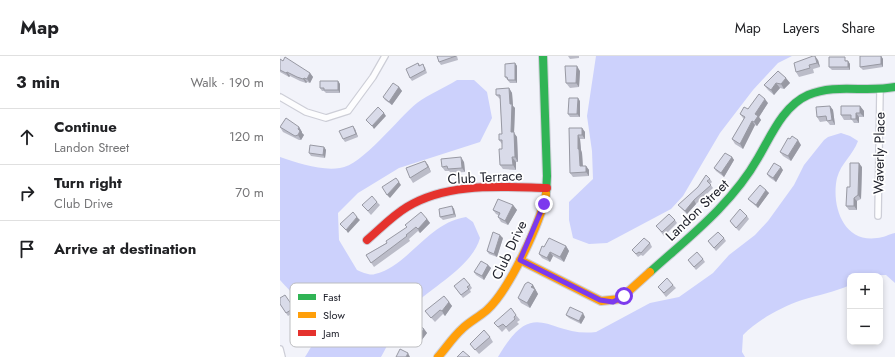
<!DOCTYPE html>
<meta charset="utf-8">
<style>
:root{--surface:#fff;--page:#f6f6f6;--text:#202124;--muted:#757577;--line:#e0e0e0}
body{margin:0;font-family:Jost,sans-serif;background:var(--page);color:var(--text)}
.controls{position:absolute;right:12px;bottom:12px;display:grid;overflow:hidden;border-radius:8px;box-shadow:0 2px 6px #0003}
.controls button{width:36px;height:36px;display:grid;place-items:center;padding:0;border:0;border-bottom:1px solid var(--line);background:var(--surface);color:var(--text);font:20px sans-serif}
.stop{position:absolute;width:12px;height:12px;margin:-9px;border:3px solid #7c3aed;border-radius:50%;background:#fff}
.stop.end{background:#7c3aed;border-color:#fff;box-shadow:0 1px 4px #0008}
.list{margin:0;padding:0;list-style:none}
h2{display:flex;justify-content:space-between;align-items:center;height:52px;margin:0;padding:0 16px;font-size:17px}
h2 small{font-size:13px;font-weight:400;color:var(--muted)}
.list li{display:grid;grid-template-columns:26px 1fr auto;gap:12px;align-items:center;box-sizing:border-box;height:56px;padding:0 16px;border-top:1px solid var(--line)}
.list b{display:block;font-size:15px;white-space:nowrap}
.list p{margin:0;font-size:13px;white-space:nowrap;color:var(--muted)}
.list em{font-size:13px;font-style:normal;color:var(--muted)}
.icon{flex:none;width:22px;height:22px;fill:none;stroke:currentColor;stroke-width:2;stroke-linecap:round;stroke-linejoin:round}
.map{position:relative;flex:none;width:615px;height:301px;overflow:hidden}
header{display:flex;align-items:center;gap:24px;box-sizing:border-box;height:56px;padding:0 20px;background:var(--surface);border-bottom:1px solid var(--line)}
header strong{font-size:19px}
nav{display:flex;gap:22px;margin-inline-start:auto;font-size:14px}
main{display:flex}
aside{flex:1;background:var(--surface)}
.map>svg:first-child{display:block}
.forest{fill:#ccd1fc}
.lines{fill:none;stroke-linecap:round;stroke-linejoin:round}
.street-casing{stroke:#cdced7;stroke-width:8}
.fast-casing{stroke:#cdced7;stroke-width:10}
.slow-casing{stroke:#cdced7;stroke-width:10}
.jam-casing{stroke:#cdced7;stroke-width:10}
.street{stroke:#fdfdfe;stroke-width:5.5}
.fast{stroke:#30b455;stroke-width:8}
.slow{stroke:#ff9f0a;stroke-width:8}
.jam{stroke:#e5322d;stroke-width:8}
.wall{fill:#bbbcc8}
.shaded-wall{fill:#9899a3}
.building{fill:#d9dbe9;stroke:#9899a3}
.route{stroke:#7c3aed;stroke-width:5}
.labels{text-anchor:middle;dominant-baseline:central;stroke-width:3.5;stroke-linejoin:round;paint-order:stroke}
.street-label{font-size:14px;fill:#21232d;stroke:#fff}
.key{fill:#fff;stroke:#bcbdc0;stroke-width:1}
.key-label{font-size:11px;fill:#21232d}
</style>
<header>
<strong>Map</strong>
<nav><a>Map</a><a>Layers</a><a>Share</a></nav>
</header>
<main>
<aside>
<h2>3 min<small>Walk · 190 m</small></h2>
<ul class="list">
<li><svg class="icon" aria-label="ahead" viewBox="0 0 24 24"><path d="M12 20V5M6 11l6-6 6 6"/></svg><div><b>Continue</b><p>Landon Street</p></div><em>120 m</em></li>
<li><svg class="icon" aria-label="right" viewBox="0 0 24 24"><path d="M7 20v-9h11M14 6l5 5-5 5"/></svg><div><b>Turn right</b><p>Club Drive</p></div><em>70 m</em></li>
<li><svg class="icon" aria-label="arrive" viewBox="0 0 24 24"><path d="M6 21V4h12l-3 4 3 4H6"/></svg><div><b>Arrive at destination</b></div></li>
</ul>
</aside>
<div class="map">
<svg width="615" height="301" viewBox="0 0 615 301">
<rect width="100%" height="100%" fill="#f2f3fa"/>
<path class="forest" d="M316 0H512L498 7 473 34 440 77 403 140 391 153 327 187 309 188 293 182 289 164V146L313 123 312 95 307 60Z
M177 24H194L207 36 212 62 200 86 119 112 78 137 58 157 59 184 77 214C82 216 90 220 95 218 129 210 147 167 186 161L193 166 200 182C192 211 150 232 129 253 119 265 109 287 101 301H25C28 296 34 287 35 282 36 258 14 240 0 224V101C18 107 41 115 60 112 82 110 119 61 137 47 149 38 164 32 177 24Z
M561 77 570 80 578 85C573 99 561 107 557 122 551 149 563 187 597 182 603 182 609 178 615 177V227L606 219 570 220V229C555 236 538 239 522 244 501 251 478 264 463 279L462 296 465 301H218C255 237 268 282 316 276L370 247 399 241 433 217 449 199 475 179 488 165 514 129 524 109 544 84 548 81Z"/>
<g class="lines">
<defs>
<path id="street" d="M0 41 26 56 46 62 68 55 93 21 105 0
M598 160 600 34
M0 293 2 301"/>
<path id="fast" d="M263 0 267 120 266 138
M370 216C409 181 452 148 478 102 491 80 503 50 528 39 556 27 586 37 615 31"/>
<path id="slow" d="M240 204 321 245 340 243 370 216
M158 301C166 292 173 281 182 273 189 266 199 261 207 254 229 234 260 168 266 138"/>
<path id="jam" d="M87 184C100 173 112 160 127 151 168 126 221 131 267 132"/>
</defs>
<use href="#street" class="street-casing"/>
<use href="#fast" class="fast-casing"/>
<use href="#slow" class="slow-casing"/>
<use href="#jam" class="jam-casing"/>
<use href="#street" class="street"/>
<use href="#fast" class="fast"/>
<use href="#slow" class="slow"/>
<use href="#jam" class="jam"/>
</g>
<path class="wall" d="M157 0H177L178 4 161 9 159 6Z
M288 0H299V2L290 3Z
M580 0H601L603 3V11L583 14 580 11Z
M0 3 30 17 33 21 30 27 27 26 26 27 20 25 10 20 9 21 0 16Z
M538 4 540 11 533 13 534 17 519 21 516 16Z
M567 4 570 8V14H552L549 11Z
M138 7 140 9 145 11 147 17 132 25 130 22Z
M235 7 237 10V27H230L225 21Z
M300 15 299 31 290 32 286 27Z
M498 15 510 27 504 33 500 32 494 39 488 34 484 29Z
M58 25 60 28V37H46L44 35H42L40 32Z
M119 31 122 35 112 49 105 44 103 41Z
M229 32 232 37 233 50 235 52 234 77 237 81 238 106H236V114L223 113 220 109 222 93V88L219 84 222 78 220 43 216 39Z
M300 45V61H290L288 58Z
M488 47 479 61 481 64 477 70 475 69 463 93 455 88 452 83 464 63 463 62 460 58 468 53Z
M550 50 553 54 555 69H550L547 65 540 66 537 61Z
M580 50 584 55V61H579V67H574L572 64H564L561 59Z
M0 71H19L22 76V77L24 79 21 84H19L3 76Z
M289 72H302L305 76V83H300L301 94 302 97 303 110H306L309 114V120L293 121 290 117Z
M75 73 78 81 65 86 63 83Z
M521 89 511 105 503 100 500 96Z
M44 91 46 94 45 102 31 100 29 97Z
M452 101 454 104 444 121 436 115 434 112Z
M145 105 148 109 151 116 133 127 130 122Z
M184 106 185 116 171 117 169 115H165L162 111Z
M582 111 581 143 577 145V154H569L566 150 570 131Z
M503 114 496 126 489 121 487 118Z
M430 123 432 126 430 128 433 132 416 148 407 158 398 149Z
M486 134 489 137 478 152 471 146 468 143Z
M97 146 100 149 91 159 82 149Z
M233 149 237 154 228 169 221 166 218 161V159L216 158 213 154Z
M172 150 174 153 176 161 163 164 160 161Z
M467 160 469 163 459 175 452 168 450 165Z
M147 163 150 167 140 177 138 175 129 183 130 185 94 211 86 199Z
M395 164 397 167 384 180 376 170Z
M223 182 217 201 209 198 207 195Z
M444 182 446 185 436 195 428 185Z
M370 187 372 191 363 200 361 199 358 201 352 194Z
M286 190 289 195 284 206 273 200 270 206 262 202 259 198 264 191Z
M423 203 425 206 416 214 408 204Z
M208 209 211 212 204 224 196 219 194 216Z
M190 229 192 232 190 234 191 236 183 242 174 230Z
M253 229 258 238 250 252 241 247 238 242Z
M393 229 396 232 386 241 378 231Z
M5 239 16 255 8 260 0 248Z
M169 246 172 250 165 260 163 258 155 266 145 255Z
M236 259 240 264 237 266 239 268 229 276 226 272 222 276 214 267Z
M286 259 305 261 301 268 289 262Z
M25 267 27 270 29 274 26 275 30 287 22 290 20 286Z
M125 271 144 273 147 277 138 289 132 284 129 279 130 277Z
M210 281 213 286 199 298 190 288Z"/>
<path class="shaded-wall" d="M535 0 538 4 540 11 537 7Z
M601 0 603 3V11L601 8Z
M568 5 570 8V14L568 11Z
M235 7 237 10V27L235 24Z
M297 10 300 15 299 31 296 27Z
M7 16 10 20 9 21 6 17Z
M30 17 33 21 30 27 27 23Z
M24 22 27 26 26 27 23 23Z
M506 22 510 27 504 33 501 28Z
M58 25 60 28V37L58 34Z
M496 27 500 32 494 39 491 34Z
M119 31 122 35 112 49 109 46Z
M229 32 232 37 233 50 235 52 234 77 237 81 238 106 235 101 231 76 230 48Z
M298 42 300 45V61L297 58Z
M485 43 488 47 479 61 481 64 477 70 474 66 475 58Z
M550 50 553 54 555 69 552 64Z
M580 50 584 55V61L580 57Z
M104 57 106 60 94 73 92 70Z
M576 57 579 61V67L576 63Z
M472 65 475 69 463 93 460 88Z
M73 70 75 73 78 81 76 78Z
M19 71 22 76V77L24 79 21 84 18 79V73Z
M302 72 305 76V83L302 79Z
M298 79 300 83 301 94 302 97 303 114 300 110 298 93Z
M518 84 521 89 511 105 508 100Z
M44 91 46 94 45 102 43 99Z
M181 101 184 106 185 116 182 112Z
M232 101 236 106V114L233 109Z
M452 101 454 104 444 121 441 117Z
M145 105 148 109 151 116 148 111Z
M579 107 582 111 581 143 578 139Z
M306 110 309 114V120L306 116Z
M501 111 503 114 496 126 493 122Z
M119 126 121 129 110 142 107 139Z
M486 134 489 137 478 152 476 149Z
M574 142 577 145V154L574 150Z
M414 144 416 148 407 158 405 155Z
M233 149 237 154 228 169 225 165Z
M172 150 174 153 176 161 174 158Z
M77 161 80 164 68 177 66 174Z
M147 163 150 167 140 177 138 173Z
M220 179 223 182 217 201 214 198Z
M286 190 289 195 284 206 280 201Z
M270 196 273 200 270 206 267 202Z
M208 209 211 212 204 224 202 220Z
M253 229 258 238 250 252 247 247 251 231Z
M169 246 172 250 165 260 162 255Z
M303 257 305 261 301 268 299 265Z
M24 272 26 275 30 287 28 284Z
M144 273 147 277 138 289 135 284Z
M128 297 130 301H126Z"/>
<path class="building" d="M157 0H176L159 6Z
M533 0H535L537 7 529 9 530 12 516 16 514 7Z
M580 0H601V8L580 11Z
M5 1 30 17 27 23 24 22 23 23 17 21 7 16 6 17 0 14V3L3 5Z
M549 1H565V5H568V11H549Z
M138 7 139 10 143 8 145 14 130 22 126 13Z
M235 7V24H228L227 21H225V8Z
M285 10H297L296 27H286Z
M498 15 506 22 501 28 496 27 491 34 484 29Z
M40 25H58V34H44V32H40Z
M113 27 119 31 109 46 103 41Z
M229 32 230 48H232L231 76H234L235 101H232L233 109H220L219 93H222V84H219V78H222L220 39H216V33Z
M479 38 485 43 475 58 478 60 474 66 472 65 460 88 452 83 465 61 460 58 464 51 468 53Z
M289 42H298L297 58H288Z
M550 50 552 64 547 65 546 60 537 61 536 51Z
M561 50H580V57H576V63H571V59H561Z
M98 51 104 57 92 70 86 64Z
M6 62 19 71 18 73 20 75 18 79 15 80 0 71Z
M73 70 76 78 63 83 59 75Z
M289 72H302V79H298V93H299L300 110H306V116L290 117Z
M512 80 518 84 508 100 500 96 508 82 510 83Z
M30 89 44 91 43 99 29 97Z
M445 97 452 101 441 117 434 112Z
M181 101 182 112 168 113 167 110 162 111 161 103Z
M145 105 148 111 130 122 126 112Z
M494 107 501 111 493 122 487 118Z
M570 107H579L578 139 574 142V150H566L567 131H570Z
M426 119 430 123 427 125 431 129 414 144 405 155 398 149 418 131Z
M116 122 119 126 107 139 102 131Z
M480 129 486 134 476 149 468 143Z
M92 140 97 146 88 155 82 149Z
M218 143 233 149 225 165 218 161 220 157 213 154Z
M172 150 174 158 160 161 159 153Z
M460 153 467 160 456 172 450 165Z
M73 156 77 161 66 174 60 168Z
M141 156 147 163 138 173 136 171 126 179 127 180 91 207 86 199 107 187 106 185 127 171 125 169Z
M389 158 395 164 382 176 376 170Z
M213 176 220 179 214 198 207 195Z
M438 176 444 182 434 192 428 185Z
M269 182 286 190 280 201 270 196 267 202 259 198 262 190 264 191Z
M364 182 370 187 361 197 359 196 356 198 352 194Z
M417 196 423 203 414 211 408 204Z
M201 205 208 209 202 220 194 216Z
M184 222 190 229 187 231 189 233 181 239 174 230Z
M387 222 393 229 384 237 378 231Z
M248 226 253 229 251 231 255 233 247 247 238 242 245 228Z
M5 239 14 252 6 257 0 248V242Z
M164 240 169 246 162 255 160 254 151 262 145 255Z
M290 251 303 257 299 265 286 259Z
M231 252 236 259 234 261 235 263 226 271 223 268 218 271 214 267Z
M131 263 144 273 135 284 129 279 131 276 125 271Z
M204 274 210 281 195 294 190 288Z
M120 293 128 297 126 301H116Z
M183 295 190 301H177Z"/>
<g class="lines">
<path class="route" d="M264 148 240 204 320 244 333 246 344 240"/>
</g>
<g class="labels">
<g class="street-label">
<text transform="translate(599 97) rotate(-89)">Waverly Place</text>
<text transform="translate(205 121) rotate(-3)">Club Terrace</text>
<text transform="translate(417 154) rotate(-44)">Landon Street</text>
<text transform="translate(229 194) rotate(-65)">Club Drive</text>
</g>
</g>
<rect x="10" y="227" width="132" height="64" rx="6" class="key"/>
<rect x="18" y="238" width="18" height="6" fill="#30b455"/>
<rect x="18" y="256" width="18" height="6" fill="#ff9f0a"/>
<rect x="18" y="274" width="18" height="6" fill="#e5322d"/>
<g class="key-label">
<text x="43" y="245">Fast</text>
<text x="43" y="263">Slow</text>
<text x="43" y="281">Jam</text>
</g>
</svg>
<div class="controls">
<button>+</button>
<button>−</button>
</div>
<div class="stop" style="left:344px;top:240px"></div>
<div class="stop end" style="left:264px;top:148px"></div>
</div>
</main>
